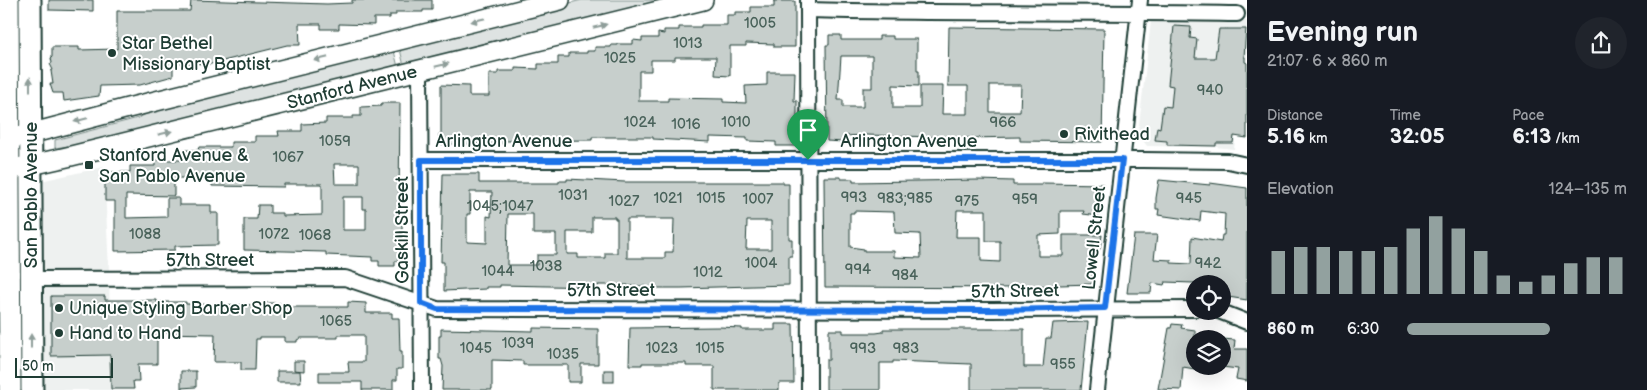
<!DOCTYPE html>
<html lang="en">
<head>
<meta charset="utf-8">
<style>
  body { margin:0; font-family:"Balsamiq Sans",sans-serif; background:#20242c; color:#f1f3f6; height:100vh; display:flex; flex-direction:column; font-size:19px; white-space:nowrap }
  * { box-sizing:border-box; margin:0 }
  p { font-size:16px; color:#9ea1a6 }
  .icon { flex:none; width:28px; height:28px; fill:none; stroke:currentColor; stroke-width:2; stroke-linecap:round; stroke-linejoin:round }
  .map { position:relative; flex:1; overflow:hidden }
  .sheet { display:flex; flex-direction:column; background:#171b24; width:400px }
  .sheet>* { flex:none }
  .buttons { position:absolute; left:1186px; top:275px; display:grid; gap:10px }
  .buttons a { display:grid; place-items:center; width:45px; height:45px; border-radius:50%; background:#171b24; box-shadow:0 5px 20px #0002; font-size:25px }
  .scale { position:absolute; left:15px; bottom:12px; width:98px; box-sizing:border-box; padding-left:5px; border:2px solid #1f3d34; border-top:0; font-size:14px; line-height:18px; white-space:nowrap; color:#1f3d34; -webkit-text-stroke:4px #fff; paint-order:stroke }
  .pin { position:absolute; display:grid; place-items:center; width:42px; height:42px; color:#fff; margin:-51px -21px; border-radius:50% 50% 50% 0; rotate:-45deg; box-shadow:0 0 5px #0007 }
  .pin .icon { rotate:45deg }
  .round { display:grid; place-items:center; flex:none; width:52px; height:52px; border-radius:26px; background:#20242c }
  .summary { display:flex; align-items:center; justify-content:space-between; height:85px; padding:0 20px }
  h1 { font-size:28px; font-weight:800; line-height:38px }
  .metrics { display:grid; grid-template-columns:repeat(3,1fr); gap:8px; height:85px; padding:5px 20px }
  .metrics div { display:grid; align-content:center }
  .metrics b { font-size:21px; font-weight:800 }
  .metrics small { font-size:14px; font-weight:400 }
  .metrics p { font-size:14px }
  .chart { height:140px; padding:10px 20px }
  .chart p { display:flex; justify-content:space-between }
  .chart svg { width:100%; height:90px; margin-top:5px; stroke:#92a19f; stroke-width:6 }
  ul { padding:0 20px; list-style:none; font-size:16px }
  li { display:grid; grid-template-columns:80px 60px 1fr; align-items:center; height:38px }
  li i { height:12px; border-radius:6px; background:#92a19f }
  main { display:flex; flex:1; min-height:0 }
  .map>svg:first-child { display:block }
  .built { fill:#eef1f0 }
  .green { fill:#dee3e2; stroke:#7e908b }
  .building { fill:#c7cfcc; stroke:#1f3d34; fill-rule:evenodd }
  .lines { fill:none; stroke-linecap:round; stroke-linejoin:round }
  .minor-casing { stroke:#1f3d34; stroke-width:18 }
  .secondary-casing { stroke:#1f3d34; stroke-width:22 }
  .primary-casing { stroke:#1f3d34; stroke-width:25 }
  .minor { stroke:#fff; stroke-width:14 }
  .secondary { stroke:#fff; stroke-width:19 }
  .primary { stroke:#fff; stroke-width:21 }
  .oneway { fill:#8f9e9a }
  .route-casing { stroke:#fff; stroke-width:10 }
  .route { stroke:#1a73e8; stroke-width:6 }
  .poi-dot { fill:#1f3d34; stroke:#fff; stroke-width:2 }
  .labels { text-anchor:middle; stroke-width:4; stroke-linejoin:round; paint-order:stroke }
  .number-label { font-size:15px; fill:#49625a }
  .poi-label { font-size:18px; fill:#1f3d34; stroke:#fff; text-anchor:start }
  .street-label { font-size:18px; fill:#1f3d34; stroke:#fff }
</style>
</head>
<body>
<main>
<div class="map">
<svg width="1247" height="390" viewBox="0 0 1247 390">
  <rect width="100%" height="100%" fill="#fff"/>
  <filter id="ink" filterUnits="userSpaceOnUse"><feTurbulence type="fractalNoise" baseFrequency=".02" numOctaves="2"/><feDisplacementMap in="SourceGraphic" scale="10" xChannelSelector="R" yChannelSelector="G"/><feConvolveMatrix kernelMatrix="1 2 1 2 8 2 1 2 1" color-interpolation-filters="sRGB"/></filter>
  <g filter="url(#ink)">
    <!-- built -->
    <g class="built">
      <path d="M1151 21H1247V96H1240L1234 149 1216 147 1147 146 1138 134Z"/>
      <path d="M104 167 109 270 111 390H0V190Z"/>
    </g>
    <!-- green -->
    <g class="green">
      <path d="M582 0H667L404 66 399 45Z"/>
      <path d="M393 47 398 67 107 140 55 148V140L138 118 165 105Z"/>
    </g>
    <!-- building -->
    <g class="building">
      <path d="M49 0H93V11L49 10Z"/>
      <path d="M191 0 327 4 352 3V0H432V10H423V12H396V15H390V18H374V25L339 24V29H321V24H299L300 45H287L211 64 173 63V76L140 85 100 86 99 96 64 101 63 93H53L50 84H53L51 71 53 70 50 64 52 63 51 58 52 57V47H79V50L117 49V11H190Z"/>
      <path d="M774 1H795V47H774V44L746 43V46H730V76L715 75 716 57H675V60H651V71H639V101H668V98L723 99V102L746 103 745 86 767 85V72H795L794 101H797V146H776V142L747 141V138L710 137V142L653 139V137H592V140L502 141V144H438L439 134H441V85L469 86V96H489V74H498V71H515V68L538 69V64H558V57H569V53H587V51H595V47H611V45H618V44H633V40L642 41V38H658V33L664 34V30H679V27H701V25H727V15H735V12H751V7H774Z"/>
      <path d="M1174 26 1191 27 1190 38 1197 39 1195 58H1215L1219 29H1246L1244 57H1245V62L1247 63V138L1234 136 1233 143H1216V146L1167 145V141L1155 140 1157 127 1160 128 1163 106 1171 107 1173 86 1168 85Z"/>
      <path d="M949 27 1104 29 1102 142 1020 141V137L968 138 866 135 843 136V142L827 141 826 45H829V35H841V40H879V36H893V39H917V71H919V86L893 85V108H920V86H943L942 114H968V86H948ZM841 56H872V88H863V107H843V100H838ZM990 85H1021L1020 112H990Z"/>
      <path d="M381 103H400L399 201 400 222H402V238L401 255H398V261H395V266H379V261H372V257L326 255V252L244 250V219H257L258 205H270V213H283V216L322 215V184H284V187L212 186V178H174V196L126 195V218L167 217V198H179V205H211V213H218V245L175 246V250L115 251V201H105V172H130V166H155V160H183V150H198L199 147H231V142H255V136H279L278 131H302V124L326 123V118H353V116H361V107L381 106ZM334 164H359V184H335ZM343 197H363V209H366V230H343Z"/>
      <path d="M443 174H479V183H559V181H567V179L625 182H783V184H789V239H792V256H789V285L681 288H645V286H628V285H598V287L500 285V287H486V289L444 291V262H441ZM470 192H492L491 217 487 216V243L467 242V214H470ZM508 214H533V234H556V255H537V265H507ZM592 217H615V219H617V253H605V258H578V254H567V232H592ZM627 219H674L673 252H665V258H627ZM747 221H771V249H746Z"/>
      <path d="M824 177H841V179H853V182L978 180 1013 181V185H1042V183L1103 184 1099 216 1083 214 1084 211H1060V234L1038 235V256H1063V235H1102L1100 249 1096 250 1092 284 1028 286V288L825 287ZM957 210H986V241H1000V262L981 261V237H956ZM854 211 894 212 895 233 920 234 921 258 894 257V251H864V249L850 247V213H854Z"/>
      <path d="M1159 180 1210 185V183L1247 188V300L1222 296V284L1165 282 1164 285 1152 283 1151 293H1127L1134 235H1157L1154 259 1171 260V263L1191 264 1192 237 1221 242 1222 235H1224L1225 214 1201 211 1200 221 1158 215 1159 209H1156V198Z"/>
      <path d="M51 296H105V300H157V302H186V304L265 305V303H280V307H348V302L366 303V313H392V318H399L400 351H402V369H397V380H393V390H362V382H319V372H349L348 362H364V335H338V338H301L297 340V342H285V337H260V339H256L255 370H241V362H214L215 334 157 333V364H138L139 381H133L134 389H111L110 355 51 356Z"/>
      <path d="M1088 322 1081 390H971V364L893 361V363H880V390H826V360H829V330H843V333H876L883 332V329H1024V367H1043L1046 338H1051L1053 323Z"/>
      <path d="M775 324H793L794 383H779V390H714V366H686V363H642V365H629L630 328 719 327 742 328V330H775Z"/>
      <path d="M1172 324 1182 325 1181 328 1195 330V369L1183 367 1181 390 1158 389 1169 328H1171Z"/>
      <path d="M533 328 598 329V364H581V382H568V365H523V361L492 360V390H442L443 366 441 359H439V336H441V329L533 331Z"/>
      <path d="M1222 339 1235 340 1234 349H1247V381L1236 379 1238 369 1222 367Z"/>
      <path d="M294 361H304V371L294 370Z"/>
      <rect x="604" y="370" width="10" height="12"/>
      <path d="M181 371H196V387L181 388Z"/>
      <path d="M277 371H300L301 382H277Z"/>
    </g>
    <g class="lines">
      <defs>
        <g id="minor">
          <path d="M808 0 809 390"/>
          <path d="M808 10C951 14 1094 11 1237 14"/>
          <path d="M420 70 422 390"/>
          <path d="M421 160H1143L1228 161 1247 165"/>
          <path d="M31 279 345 278 437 309 991 310 1195 309"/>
          <path d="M1219 311 1247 322"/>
          <path d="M1097 390 1140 0"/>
        </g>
        <g id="secondary">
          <path d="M18 137 128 108 560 0"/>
          <path d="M0 172 67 157 703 0"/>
        </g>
        <g id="primary">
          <path d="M8 0 10 390"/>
          <path d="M30 0 32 390"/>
        </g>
      </defs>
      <!-- minor casing -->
      <use href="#minor" class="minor-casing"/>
      <!-- secondary casing -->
      <use href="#secondary" class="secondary-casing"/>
      <!-- primary casing -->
      <use href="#primary" class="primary-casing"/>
      <!-- minor -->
      <use href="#minor" class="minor"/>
      <!-- secondary -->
      <use href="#secondary" class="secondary"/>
      <!-- primary -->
      <use href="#primary" class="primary"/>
    </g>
    <!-- one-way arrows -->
    <defs><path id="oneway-solid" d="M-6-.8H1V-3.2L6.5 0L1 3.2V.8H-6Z" transform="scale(1.25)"/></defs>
    <g class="oneway">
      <use href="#oneway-solid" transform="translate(478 20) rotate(166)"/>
      <use href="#oneway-solid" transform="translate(600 26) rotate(-14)"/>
      <use href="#oneway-solid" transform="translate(321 59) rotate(166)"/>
      <use href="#oneway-solid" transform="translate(442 65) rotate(-14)"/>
      <use href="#oneway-solid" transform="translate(30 84) rotate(-90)"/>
      <use href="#oneway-solid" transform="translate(81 120) rotate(165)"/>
      <use href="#oneway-solid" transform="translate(165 133) rotate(-14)"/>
      <use href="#oneway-solid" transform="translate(31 341) rotate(-90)"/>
    </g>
  </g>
  <g class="lines" filter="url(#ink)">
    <defs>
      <path id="route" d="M421 160H1122L1105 308 990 310 437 309 421 303Z"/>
    </defs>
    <!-- route casing -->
    <use href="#route" class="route-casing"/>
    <!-- route -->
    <use href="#route" class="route"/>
  </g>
  <!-- markers -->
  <g class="poi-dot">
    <circle cx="112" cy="53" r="5"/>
    <circle cx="1064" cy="134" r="5"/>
    <rect x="84" y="160" width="10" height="10" rx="2.5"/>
    <circle cx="59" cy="308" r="5"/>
    <circle cx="59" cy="333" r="5"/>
  </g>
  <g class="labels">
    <!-- number labels -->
    <g class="number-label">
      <text x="760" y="28">1005</text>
      <text x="688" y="48">1013</text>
      <text x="620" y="63">1025</text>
      <text x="1210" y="95">940</text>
      <text x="640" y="127">1024</text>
      <text x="736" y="127">1010</text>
      <text x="1003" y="127">966</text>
      <text x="686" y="129">1016</text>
      <text x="335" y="146">1059</text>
      <text x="288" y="162">1067</text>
      <text x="573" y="200">1031</text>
      <text x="854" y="202">993</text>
      <text x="668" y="203">1021</text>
      <text x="711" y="203">1015</text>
      <text x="905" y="203">983;985</text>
      <text x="1189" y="203">945</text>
      <text x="758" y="204">1007</text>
      <text x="1025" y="204">959</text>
      <text x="624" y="206">1027</text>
      <text x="967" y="206">975</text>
      <text x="500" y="211">1045;1047</text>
      <text x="145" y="239">1088</text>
      <text x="274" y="239">1072</text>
      <text x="315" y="240">1068</text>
      <text x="761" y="268">1004</text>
      <text x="1208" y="268">942</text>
      <text x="546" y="271">1038</text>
      <text x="858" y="274">994</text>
      <text x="498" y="276">1044</text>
      <text x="708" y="277">1012</text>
      <text x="905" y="280">984</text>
      <text x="336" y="326">1065</text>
      <text x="518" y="348">1039</text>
      <text x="476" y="353">1045</text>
      <text x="662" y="353">1023</text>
      <text x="710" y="353">1015</text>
      <text x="863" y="353">993</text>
      <text x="906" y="353">983</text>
      <text x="563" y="359">1035</text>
      <text x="1063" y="369">955</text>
    </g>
    <!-- poi labels -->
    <g class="poi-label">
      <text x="122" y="49">Star Bethel<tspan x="122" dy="21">Missionary Baptist</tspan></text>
      <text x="1074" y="140">Rivithead</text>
      <text x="99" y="161">Stanford Avenue &amp;<tspan x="99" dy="21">San Pablo Avenue</tspan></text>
      <text x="69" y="314">Unique Styling Barber Shop</text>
      <text x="69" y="339">Hand to Hand</text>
    </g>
    <!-- street labels -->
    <g class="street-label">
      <text transform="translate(352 87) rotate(-14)" y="6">Stanford Avenue</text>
      <text x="504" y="147">Arlington Avenue</text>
      <text x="909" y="147">Arlington Avenue</text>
      <text transform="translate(31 195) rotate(-90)" y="6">San Pablo Avenue</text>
      <text transform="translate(402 230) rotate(-90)" y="6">Gaskill Street</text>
      <text transform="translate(1094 238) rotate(-84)" y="6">Lowell Street</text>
      <text x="210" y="266">57th Street</text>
      <text x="611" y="296">57th Street</text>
      <text transform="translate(1015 291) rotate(-1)" y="6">57th Street</text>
    </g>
  </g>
</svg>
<div class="buttons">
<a><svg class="icon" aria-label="locate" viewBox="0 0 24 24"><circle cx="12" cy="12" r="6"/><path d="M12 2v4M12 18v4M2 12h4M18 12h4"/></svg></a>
<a><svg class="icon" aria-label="layers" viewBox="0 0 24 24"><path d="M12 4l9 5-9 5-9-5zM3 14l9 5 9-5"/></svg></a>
</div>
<div class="scale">50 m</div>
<div class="pin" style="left:808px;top:160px;background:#1e9e55"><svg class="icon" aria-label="arrive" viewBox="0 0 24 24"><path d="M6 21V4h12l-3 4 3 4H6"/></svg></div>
</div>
<section class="sheet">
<div class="summary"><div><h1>Evening run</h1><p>21:07 · 6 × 860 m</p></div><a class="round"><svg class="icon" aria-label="share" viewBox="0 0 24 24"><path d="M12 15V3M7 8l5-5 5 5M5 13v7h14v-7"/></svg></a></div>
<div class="metrics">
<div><p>Distance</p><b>5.16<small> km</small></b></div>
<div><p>Time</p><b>32:05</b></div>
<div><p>Pace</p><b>6:13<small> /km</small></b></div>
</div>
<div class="chart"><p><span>Elevation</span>124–135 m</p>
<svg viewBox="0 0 160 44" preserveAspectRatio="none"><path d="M5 44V23M15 44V21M25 44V21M35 44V23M45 44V23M55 44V21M65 44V12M75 44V6M85 44V12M95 44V23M105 44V35M115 44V38M125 44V35M135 44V29M145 44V26M155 44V26"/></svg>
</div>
<ul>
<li><b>860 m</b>6:30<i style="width:65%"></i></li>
</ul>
</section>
</main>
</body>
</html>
